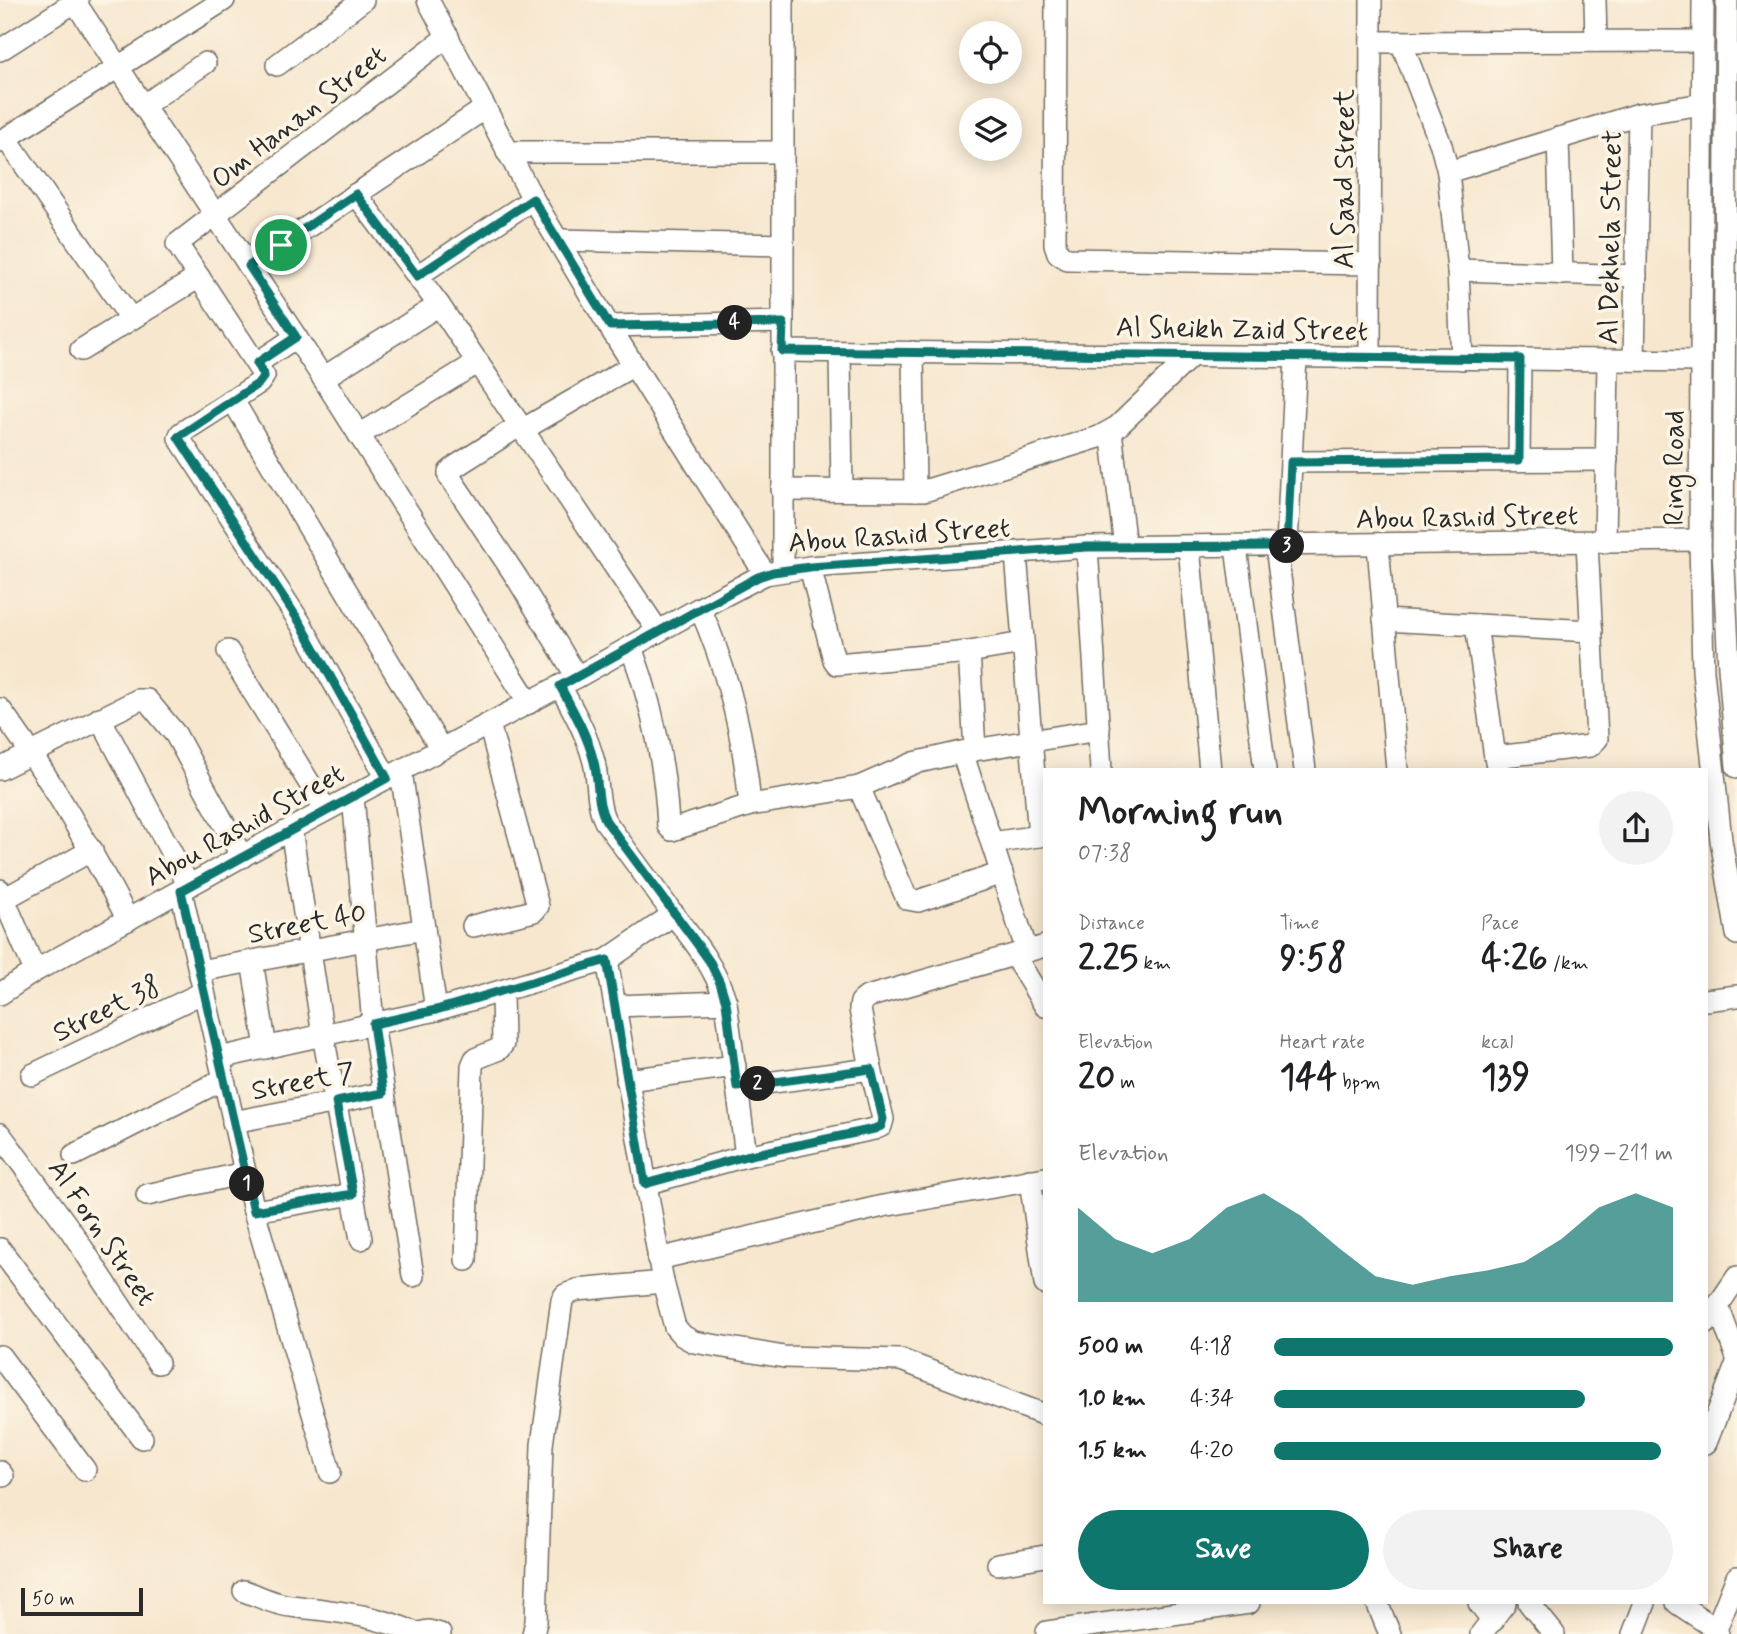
<!DOCTYPE html>
<html lang="en">
<head>
<meta charset="utf-8">
<style>
  body { margin:0; font-family:Mynerve,sans-serif; background:#f2f2f2; color:#202124; height:100vh; display:flex; flex-direction:column; font-size:26px; white-space:nowrap }
  * { box-sizing:border-box; margin:0 }
  p { font-size:23px; color:#757577 }
  .icon { flex:none; width:38px; height:38px; fill:none; stroke:currentColor; stroke-width:2; stroke-linecap:round; stroke-linejoin:round }
  .map { position:relative; flex:1; overflow:hidden }
  .details { position:absolute; left:1043px; top:768px; width:665px; height:836px; display:flex; flex-direction:column; background:#fff; border-radius:0px; box-shadow:0 4px 18px #0003 }
  .details>* { flex:none }
  .tools { position:absolute; left:959px; top:21px; display:grid; gap:14px }
  .tools a { display:grid; place-items:center; width:63px; height:63px; border-radius:50%; background:#fff; box-shadow:0 4px 18px #0003; font-size:35px }
  .scale { position:absolute; left:21px; bottom:18px; width:122px; box-sizing:border-box; padding-left:7px; border:4px solid #2b2b2b; border-top:0; font-size:19px; line-height:24px; white-space:nowrap; color:#2b2b2b; -webkit-text-stroke:5px #fcf5e5; paint-order:stroke }
  .pin { position:absolute; display:grid; place-items:center; width:60px; height:60px; color:#fff; margin:-30px; border:4px solid #fff; border-radius:50%; box-shadow:0 2px 7px #0007 }
  .km { position:absolute; width:35px; height:35px; margin:-18px; border-radius:50%; background:#222; color:#fff; font-size:19px; line-height:35px; text-align:center }
  .round { display:grid; place-items:center; flex:none; width:74px; height:74px; border-radius:37px; background:#f2f2f2 }
  .head { display:flex; align-items:center; justify-content:space-between; height:119px; padding:0 35px }
  h1 { font-size:38px; font-weight:700; line-height:52px }
  .figures { display:grid; grid-template-columns:repeat(3,1fr); gap:10px; height:119px; padding:7px 35px }
  .figures div { display:grid; align-content:center }
  .figures b { font-size:35px; font-weight:700 }
  .figures small { font-size:19px; font-weight:400 }
  .figures p { font-size:19px }
  .chart { height:196px; padding:14px 35px }
  .chart p { display:flex; justify-content:space-between }
  .chart svg { width:100%; height:126px; margin-top:7px; fill:#0f766e; opacity:.7 }
  .button { display:flex; gap:14px; margin-top:auto; padding:14px 35px }
  .button a { flex:1; height:80px; border-radius:42px; background:#0f766e; color:#fff; font-size:28px; font-weight:700; line-height:80px; text-align:center }
  .button a+a { background:#f2f2f2; color:#202124 }
  ul { padding:0 35px; list-style:none; font-size:23px }
  li { display:grid; grid-template-columns:112px 84px 1fr; align-items:center; height:52px }
  li i { height:18px; border-radius:9px; background:#0f766e }
  .map>svg:first-child { display:block }
  .lines { fill:none; stroke-linecap:round; stroke-linejoin:round }
  .minor-casing { stroke:#726d64; stroke-width:24 }
  .minor { stroke:#fff; stroke-width:21 }
  .route-casing { stroke:#fff; stroke-width:14 }
  .route { stroke:#0f766e; stroke-width:9 }
  .labels { text-anchor:middle; stroke-width:7; stroke-linejoin:round; paint-order:stroke }
  .street-label { font-size:28px; fill:#2b2b2b; stroke:#fcf5e5 }
</style>
</head>
<body>
<div class="map">
<svg width="1737" height="1634" viewBox="0 0 1737 1634">
  <rect width="100%" height="100%" fill="#fcf5e5"/>
  <filter id="ink" filterUnits="userSpaceOnUse"><feTurbulence type="fractalNoise" baseFrequency=".0143" numOctaves="2"/><feDisplacementMap in="SourceGraphic" scale="14" xChannelSelector="R" yChannelSelector="G"/><feConvolveMatrix kernelMatrix="1 2 1 2 8 2 1 2 1" color-interpolation-filters="sRGB"/></filter>
  <filter id="wash" filterUnits="userSpaceOnUse"><feTurbulence type="fractalNoise" baseFrequency=".00686" numOctaves="4" result="noise"/><feDisplacementMap in="SourceGraphic" scale="28" xChannelSelector="R" yChannelSelector="G"/><feGaussianBlur stdDeviation="1.57" result="paint"/><feColorMatrix in="noise" values="0 0 0 0 0 0 0 0 0 0 0 0 0 0 0 0 0 1.4 0 .05"/><feComposite in="paint" operator="in"/></filter>
  <g filter="url(#wash)">
    <rect width="100%" height="100%" fill="#f7e7cf"/>
  </g>
  <g filter="url(#ink)">
    <g class="lines">
      <defs>
        <g id="minor">
          <path d="M428 0 533 199 609 326 765 574"/>
          <path d="M783 0V570"/>
          <path d="M1056 0 1055 244 1058 253 1067 259 1371 264"/>
          <path d="M1595 0 1596 41"/>
          <path d="M1703 0 1700 540 1703 671 1721 840 1737 934"/>
          <path d="M1727 0 1723 549 1729 667 1737 767"/>
          <path d="M75 2 323 378 529 703"/>
          <path d="M1371 42 1703 41"/>
          <path d="M1401 42 1441 145 1448 172 1458 270 1462 359"/>
          <path d="M0 50 78 0"/>
          <path d="M277 65 363 0"/>
          <path d="M143 106 205 63"/>
          <path d="M6 138 131 319"/>
          <path d="M1558 138 1562 274"/>
          <path d="M0 142 224 0"/>
          <path d="M507 152H783"/>
          <path d="M1448 172 1639 114 1703 104"/>
          <path d="M356 194 439 305 658 631"/>
          <path d="M558 240 783 245"/>
          <path d="M249 266 484 109"/>
          <path d="M1458 270 1636 276"/>
          <path d="M417 276 533 199"/>
          <path d="M609 326 783 322"/>
          <path d="M81 350 199 277"/>
          <path d="M782 351 1701 361"/>
          <path d="M840 352 842 490"/>
          <path d="M913 352 915 491"/>
          <path d="M1370 358 1371 0"/>
          <path d="M1634 360 1639 114"/>
          <path d="M257 363 296 337"/>
          <path d="M323 378 439 305"/>
          <path d="M232 399 441 749"/>
          <path d="M519 426 456 466 449 472V476L517 578 577 677"/>
          <path d="M522 430 634 365"/>
          <path d="M1111 431 1125 547"/>
          <path d="M359 435 478 362"/>
          <path d="M1519 460 1520 359"/>
          <path d="M1291 462 1607 460"/>
          <path d="M782 490 924 491 1099 437 1117 427 1191 356"/>
          <path d="M1605 542 1608 360"/>
          <path d="M1378 545 1397 770"/>
          <path d="M1276 546 1305 770"/>
          <path d="M1287 546 1296 357"/>
          <path d="M1087 547 1101 770"/>
          <path d="M1189 547 1210 770"/>
          <path d="M1236 547 1265 770"/>
          <path d="M1016 554 1039 836"/>
          <path d="M810 567 834 660 837 664 969 652 1023 643"/>
          <path d="M700 608C728 672 744 735 750 805"/>
          <path d="M1384 620 1592 631"/>
          <path d="M1476 625 1495 757"/>
          <path d="M631 647C653 706 665 763 668 826L672 830 750 805 859 787 914 763 962 752 1099 730"/>
          <path d="M228 651 326 810"/>
          <path d="M969 652 975 749"/>
          <path d="M560 686C573 710 587 734 594 762 599 781 596 803 605 821 628 852 650 883 673 914 695 942 715 967 726 1002L746 1156"/>
          <path d="M0 709C49 775 90 847 128 920"/>
          <path d="M100 718 189 886"/>
          <path d="M962 752 1027 951"/>
          <path d="M0 769 138 700H147L176 735 242 857"/>
          <path d="M1498 770 1495 757 1590 746 1597 739 1587 542"/>
          <path d="M401 771 436 1010"/>
          <path d="M387 778 301 624 179 438 181 433 259 383 264 376 177 244 448 36"/>
          <path d="M859 787 907 899 918 901 1002 873"/>
          <path d="M353 796 373 1024 413 1276"/>
          <path d="M291 829 323 1035 361 1239"/>
          <path d="M992 843 1045 835"/>
          <path d="M0 890 35 971"/>
          <path d="M181 891 254 1211 330 1472"/>
          <path d="M4 899 92 850"/>
          <path d="M473 926 534 911 538 906 489 724"/>
          <path d="M1014 955 1045 1006"/>
          <path d="M607 960 663 1282 675 1327 683 1336 694 1342 784 1357 901 1360 1045 1415"/>
          <path d="M252 961 266 1048"/>
          <path d="M199 971 424 929"/>
          <path d="M0 994 35 971 291 829 577 677 700 608 765 574 810 567 1087 547 1700 540"/>
          <path d="M1706 1000 1737 996"/>
          <path d="M615 1006 726 1002"/>
          <path d="M219 1058 436 1010 607 960 674 914"/>
          <path d="M32 1075 204 992"/>
          <path d="M627 1080 735 1066"/>
          <path d="M737 1087 871 1069"/>
          <path d="M233 1122 383 1093"/>
          <path d="M0 1134 71 1231 158 1363"/>
          <path d="M74 1155 224 1079"/>
          <path d="M1030 1180 1045 1284"/>
          <path d="M645 1184 746 1156 874 1129 881 1126 883 1119 871 1069 860 1009 861 1002 867 997 1045 946"/>
          <path d="M147 1195 244 1173"/>
          <path d="M254 1211 353 1194"/>
          <path d="M0 1249 142 1438"/>
          <path d="M658 1259 883 1206 1045 1178"/>
          <path d="M466 1260 472 1066 475 1059 499 1049 503 1044 502 992"/>
          <path d="M1718 1306 1737 1358"/>
          <path d="M1706 1323 1737 1277"/>
          <path d="M0 1356 85 1470"/>
          <path d="M1706 1443 1737 1363"/>
          <path d="M0 1472 3 1476"/>
          <path d="M998 1564 1045 1556"/>
          <path d="M244 1591C259 1596 276 1605 291 1606 337 1612 373 1614 415 1633"/>
          <path d="M1377 1603 1390 1634"/>
          <path d="M1479 1603 1493 1621"/>
          <path d="M1529 1603 1554 1634"/>
          <path d="M1677 1603 1716 1629 1718 1634"/>
          <path d="M1047 1632 1249 1603"/>
          <path d="M414 1634 428 1631 440 1634"/>
          <path d="M533 1634 536 1622 542 1445 562 1300 565 1295 577 1290 663 1282"/>
          <path d="M1481 1634 1505 1603"/>
          <path d="M1633 1634 1645 1603"/>
          <path d="M1714 1634 1737 1577"/>
        </g>
      </defs>
      <!-- minor casing -->
      <use href="#minor" class="minor-casing"/>
      <!-- minor -->
      <use href="#minor" class="minor"/>
    </g>
  </g>
  <g class="lines" filter="url(#ink)">
    <defs>
      <path id="route" d="M356 194 417 276 533 199 610 326 783 323 782 351 1520 359 1519 460 1291 462 1287 546 1087 547 810 567 773 572 758 577 560 686C573 710 587 734 594 762 599 781 596 803 606 821L695 941 710 962 720 983 726 1002 737 1087 871 1069 883 1119 881 1126 874 1129 746 1156 645 1184 607 960 436 1010 373 1024 383 1093 336 1102 353 1194 254 1211 181 891 387 778 301 624 178 437 259 383 264 376 257 363 296 337 249 266Z"/>
    </defs>
    <!-- route casing -->
    <use href="#route" class="route-casing"/>
    <!-- route -->
    <use href="#route" class="route"/>
  </g>
  <g class="labels">
    <!-- street labels -->
    <g class="street-label">
      <text transform="translate(298 116) rotate(-38)" y="10">Om Hanan Street</text>
      <text transform="translate(1343 179) rotate(-90)" y="10">Al Saad Street</text>
      <text transform="translate(1609 237) rotate(-89)" y="10">Al Dekhela Street</text>
      <text transform="translate(1242 328) rotate(1)" y="10">Al Sheikh Zaid Street</text>
      <text transform="translate(1673 468) rotate(-90)" y="10">Ring Road</text>
      <text transform="translate(1467 516) rotate(-1)" y="10">Abou Rashid Street</text>
      <text transform="translate(899 534) rotate(-4)" y="10">Abou Rashid Street</text>
      <text transform="translate(244 824) rotate(-29)" y="10">Abou Rashid Street</text>
      <text transform="translate(307 922) rotate(-11)" y="10">Street 40</text>
      <text transform="translate(106 1008) rotate(-26)" y="10">Street 38</text>
      <text transform="translate(303 1080) rotate(-11)" y="10">Street 7</text>
      <text transform="translate(103 1232) rotate(56)" y="10">Al Forn Street</text>
    </g>
  </g>
</svg>
<div class="tools">
<a><svg class="icon" aria-label="locate" viewBox="0 0 24 24"><circle cx="12" cy="12" r="6"/><path d="M12 2v4M12 18v4M2 12h4M18 12h4"/></svg></a>
<a><svg class="icon" aria-label="layers" viewBox="0 0 24 24"><path d="M12 4l9 5-9 5-9-5zM3 14l9 5 9-5"/></svg></a>
</div>
<div class="scale">50 m</div>
<div class="pin" style="left:281px;top:245px;background:#1e9e55"><svg class="icon" aria-label="arrive" viewBox="0 0 24 24"><path d="M6 21V4h12l-3 4 3 4H6"/></svg></div>
<b class="km" style="left:247px;top:1184px">1</b>
<b class="km" style="left:758px;top:1084px">2</b>
<b class="km" style="left:1287px;top:546px">3</b>
<b class="km" style="left:735px;top:323px">4</b>
<section class="details">
<div class="head"><div><h1>Morning run</h1><p>07:38</p></div><a class="round"><svg class="icon" aria-label="share" viewBox="0 0 24 24"><path d="M12 15V3M7 8l5-5 5 5M5 13v7h14v-7"/></svg></a></div>
<div class="figures">
<div><p>Distance</p><b>2.25<small> km</small></b></div>
<div><p>Time</p><b>9:58</b></div>
<div><p>Pace</p><b>4:26<small> /km</small></b></div>
</div>
<div class="figures">
<div><p>Elevation</p><b>20<small> m</small></b></div>
<div><p>Heart rate</p><b>144<small> bpm</small></b></div>
<div><p>kcal</p><b>139</b></div>
</div>
<div class="chart"><p><span>Elevation</span>199–211 m</p>
<svg viewBox="0 0 160 44" preserveAspectRatio="none"><path d="M0 44V11L10 22L20 27L30 22L40 11L50 6L60 14L70 25L80 35L90 38L100 35L110 33L120 30L130 22L140 11L150 6L160 11V44z"/></svg>
</div>
<ul>
<li><b>500 m</b>4:18<i style="width:100%"></i></li>
<li><b>1.0 km</b>4:34<i style="width:78%"></i></li>
<li><b>1.5 km</b>4:20<i style="width:97%"></i></li>
</ul>
<div class="button"><a>Save</a><a>Share</a></div>
</section>
</div>
</body>
</html>
